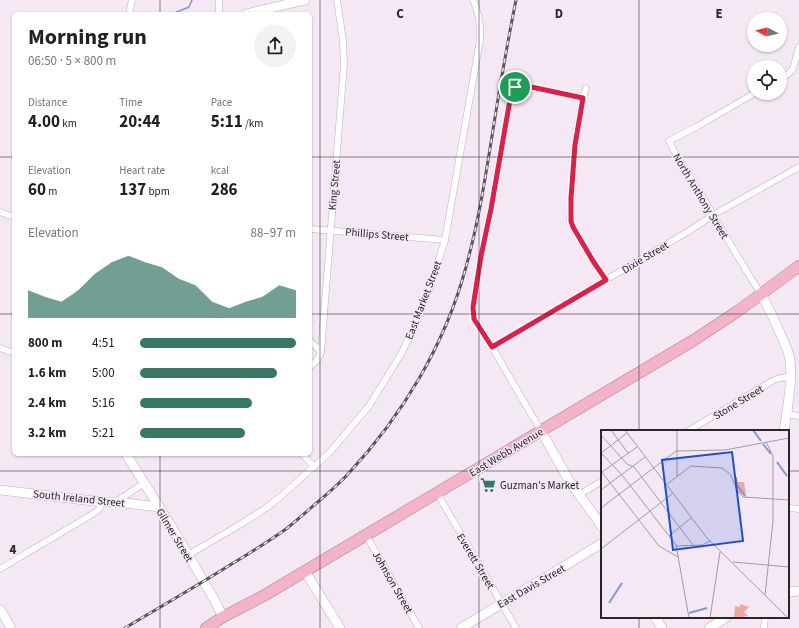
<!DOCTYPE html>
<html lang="en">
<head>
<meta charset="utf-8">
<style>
  body { margin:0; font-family:"Source Sans 3",sans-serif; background:#f2f2f2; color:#222; height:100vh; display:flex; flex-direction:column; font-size:15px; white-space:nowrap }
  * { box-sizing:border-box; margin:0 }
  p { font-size:13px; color:#767676 }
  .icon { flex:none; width:22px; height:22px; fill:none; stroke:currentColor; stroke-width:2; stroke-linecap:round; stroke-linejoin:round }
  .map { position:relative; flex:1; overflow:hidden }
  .side { position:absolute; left:12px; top:12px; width:300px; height:444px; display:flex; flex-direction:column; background:#fff; border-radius:6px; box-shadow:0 1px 3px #0004 }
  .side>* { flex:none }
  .needle { width:26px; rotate:277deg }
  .buttons { position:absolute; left:747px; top:12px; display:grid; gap:8px }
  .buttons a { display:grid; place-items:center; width:40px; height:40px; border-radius:50%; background:#fff; box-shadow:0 1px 3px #0004; font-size:20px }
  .pin { position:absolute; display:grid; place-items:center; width:34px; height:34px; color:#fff; margin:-17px; border:2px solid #fff; border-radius:50%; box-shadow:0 1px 4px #0007 }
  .round { display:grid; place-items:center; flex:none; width:42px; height:42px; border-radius:21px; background:#f2f2f2 }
  .head { display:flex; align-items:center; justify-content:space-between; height:68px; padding:0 16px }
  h1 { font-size:22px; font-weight:700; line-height:30px }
  .figures { display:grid; grid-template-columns:repeat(3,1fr); gap:6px; height:68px; padding:4px 16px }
  .figures div { display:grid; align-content:center }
  .figures b { font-size:17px; font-weight:700 }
  .figures small { font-size:11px; font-weight:400 }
  .figures p { font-size:11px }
  .chart { height:112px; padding:8px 16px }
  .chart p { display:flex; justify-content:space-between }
  .chart svg { width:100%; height:72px; margin-top:4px; fill:#367766; opacity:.7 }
  ul { padding:0 16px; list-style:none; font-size:13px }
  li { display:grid; grid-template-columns:64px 48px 1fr; align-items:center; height:30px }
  li i { height:10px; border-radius:5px; background:#367766 }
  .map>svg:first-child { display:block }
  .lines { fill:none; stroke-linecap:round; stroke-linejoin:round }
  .stream { stroke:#8199ce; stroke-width:1.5 }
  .street-casing { stroke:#bcb0bc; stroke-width:7 }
  .secondary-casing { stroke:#bcb0bc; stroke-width:10 }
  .highway-casing { stroke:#ac8291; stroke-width:12 }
  .street { stroke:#fff; stroke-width:6 }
  .secondary { stroke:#fff; stroke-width:9 }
  .highway { stroke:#f3b4c9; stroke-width:11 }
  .rail-casing { stroke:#5b555b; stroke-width:3 }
  .rail { stroke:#f4e8f4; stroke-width:1.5; stroke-dasharray:4.5; stroke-linecap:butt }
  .route-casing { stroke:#fff; stroke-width:8 }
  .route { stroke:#e11d48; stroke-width:5 }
  .grid { fill:none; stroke:#292529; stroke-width:1; stroke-opacity:0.55 }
  .labels { text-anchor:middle; stroke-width:3; stroke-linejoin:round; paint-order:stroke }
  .street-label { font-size:11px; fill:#292529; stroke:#f4e8f4 }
  .poi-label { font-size:11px; fill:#292529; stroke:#f4e8f4; text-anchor:start }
  .inset-river { fill:none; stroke:#8199ce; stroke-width:2 }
  .inset-road { fill:none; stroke:#a39aa3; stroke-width:1 }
  .view { fill:#1d4ed8; fill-opacity:0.15; stroke:#1d4ed8; stroke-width:2 }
  .inset-edge { fill:none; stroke:#292529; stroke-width:2 }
  .grid-label { font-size:13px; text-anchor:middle; font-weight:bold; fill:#292529; stroke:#f4e8f4; stroke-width:3; stroke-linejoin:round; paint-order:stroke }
</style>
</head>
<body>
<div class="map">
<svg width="799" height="628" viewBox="0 0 799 628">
  <rect width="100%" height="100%" fill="#f4e8f4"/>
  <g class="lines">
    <!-- stream -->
    <path class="stream" d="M172 14 189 7 192 0"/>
    <defs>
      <g id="street">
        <path d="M219 0V14"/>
        <path d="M129 14 132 0"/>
        <path d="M780 78 787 75 793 69 799 47"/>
        <path d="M586 88 583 98 577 129 570 218 573 227 593 261 606 280"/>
        <path d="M755 93 698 126 669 141C678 160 691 178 702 196 722 229 740 262 761 294"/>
        <path d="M0 212 14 217"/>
        <path d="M310 229 445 240"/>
        <path d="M310 341 321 352"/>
        <path d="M492 347 621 271 689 231 713 215 765 186 799 167"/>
        <path d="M0 348 14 353"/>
        <path d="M310 367 318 359 321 352 344 64 343 41 337 0"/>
        <path d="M786 414 799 416"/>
        <path d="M541 431 492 347 474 319 473 307 481 256 491 209 512 91 515 87 522 85 583 98"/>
        <path d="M688 431 774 380C780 378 784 377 790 377"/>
        <path d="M302 454 314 467"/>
        <path d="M437 493 516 628"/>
        <path d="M579 495 602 481"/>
        <path d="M116 502 144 483"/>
        <path d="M788 508 799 509"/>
        <path d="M366 535 419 628"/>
        <path d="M188 555 236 527 266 508 279 498 329 453 369 406 401 354 417 321 432 282 445 240 480 40C481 26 479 13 473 0"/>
        <path d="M0 569 96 512 99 509 102 502"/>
        <path d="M764 628 765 617"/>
      </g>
      <g id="secondary">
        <path d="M246 14 283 5 305 0"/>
        <path d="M761 294C768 307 775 321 781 335 784 342 787 348 789 355 794 375 787 410 784 431"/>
        <path d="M541 431C551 448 560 465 570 482 580 497 592 511 602 527"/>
        <path d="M126 454 173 529 214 599 223 617"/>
        <path d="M0 490 102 502H116L159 507"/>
        <path d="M305 571 340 628"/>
        <path d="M788 592 799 591"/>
        <path d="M0 609 11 628"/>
        <path d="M655 617 662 628"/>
        <path d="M461 628 581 556 602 543"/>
        <path d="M709 628 727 617"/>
      </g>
      <path id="highway" d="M206 628 223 617 265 595 366 535 694 340 738 311 791 272 799 266"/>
    </defs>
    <!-- street casing -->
    <use href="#street" class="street-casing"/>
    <!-- secondary casing -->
    <use href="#secondary" class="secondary-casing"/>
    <!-- highway casing -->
    <use href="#highway" class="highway-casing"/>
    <!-- street -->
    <use href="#street" class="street"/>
    <!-- secondary -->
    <use href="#secondary" class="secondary"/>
    <!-- highway -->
    <use href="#highway" class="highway"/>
    <defs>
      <path id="rail" d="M125 628C160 607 195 587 230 565 248 554 268 542 286 529 295 522 304 514 313 506 325 496 337 486 348 474 402 416 445 345 466 267 478 224 485 180 492 136 499 90 507 45 516 0"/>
    </defs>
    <!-- rail casing -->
    <use href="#rail" class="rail-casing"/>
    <!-- rail -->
    <use href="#rail" class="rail"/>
  </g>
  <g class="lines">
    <defs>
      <path id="route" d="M522 85 583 98 575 145 571 198V221L573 227 593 261 606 280 492 347 474 319 473 307 481 256 491 209 511 94C513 88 516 86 522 85Z"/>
    </defs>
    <!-- route casing -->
    <use href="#route" class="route-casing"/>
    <!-- route -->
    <use href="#route" class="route"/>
  </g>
  <!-- grid -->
  <path class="grid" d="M160 0V14M320 0V628M479 0V628M639 0V431M0 157H14M310 157H799M0 314H14M310 314H799M160 454V628M0 471H602M788 471H799M639 617V628"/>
  <!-- icons -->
  <defs>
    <symbol id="supermarket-bare" viewBox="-9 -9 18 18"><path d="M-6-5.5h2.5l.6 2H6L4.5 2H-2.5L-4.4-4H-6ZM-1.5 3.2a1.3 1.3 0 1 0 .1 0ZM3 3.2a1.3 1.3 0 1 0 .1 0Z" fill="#367766" stroke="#f4e8f4" stroke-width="2.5" paint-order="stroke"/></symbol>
  </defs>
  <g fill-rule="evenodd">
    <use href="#supermarket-bare" x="477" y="474" width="22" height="22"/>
  </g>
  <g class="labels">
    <!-- street labels -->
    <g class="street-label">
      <text transform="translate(334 185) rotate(-85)" y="4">King Street</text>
      <text transform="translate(701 196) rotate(59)" y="4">North Anthony Street</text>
      <text transform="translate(377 234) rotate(5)" y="4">Phillips Street</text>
      <text transform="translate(645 257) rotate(-31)" y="4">Dixie Street</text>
      <text transform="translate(423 300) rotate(-69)" y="4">East Market Street</text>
      <text transform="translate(738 402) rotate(-31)" y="4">Stone Street</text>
      <text transform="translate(506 452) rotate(-31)" y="4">East Webb Avenue</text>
      <text transform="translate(79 498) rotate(6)" y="4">South Ireland Street</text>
      <text transform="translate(175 535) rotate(59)" y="4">Gilmer Street</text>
      <text transform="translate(476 561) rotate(59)" y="4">Everett Street</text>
      <text transform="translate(393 582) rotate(60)" y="4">Johnson Street</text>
      <text transform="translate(531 586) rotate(-30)" y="4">East Davis Street</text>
    </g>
    <!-- poi labels -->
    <g class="poi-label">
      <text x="500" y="489">Guzman's Market</text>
    </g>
  </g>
  <!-- overview -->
  <g transform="translate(601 430)">
    <rect width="188" height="188" fill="#f4e8f4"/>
    <path d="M135 52H143L145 67 137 62ZM139 174 148 177 143 182 147 186 133 188 134 176 139 177Z" fill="#eca89f"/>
    <path class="inset-river" d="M152 0 160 11M162 14 170 24M176 32 186 46M135 47 136 55 144 66M8 173 21 153M88 183 106 178"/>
    <path class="inset-road" d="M10 0 27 23M24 0 106 108 187 188M76 0V46M0 5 26 34 33 37 92 115M124 20 188 8M0 23 26 3M0 23 21 45 75 115 88 188M0 41 58 116 77 127M1 42 36 17M65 55 90 36 121 38 129 44 137 62 142 67 188 70M0 60 44 27M0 78 75 21 124 20M68 106 90 88M75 116 101 115 109 111M0 119 71 64M132 132 188 137M164 165 172 91V26L165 12M109 188 119 122"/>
    <path class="view" d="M131 22 142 111 72 120 61 30Z"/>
    <rect width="188" height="188" class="inset-edge"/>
  </g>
  <g class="grid-label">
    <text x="400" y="18">C</text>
    <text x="559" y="18">D</text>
    <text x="719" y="18">E</text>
    <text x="13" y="554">4</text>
  </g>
</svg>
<div class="buttons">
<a><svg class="needle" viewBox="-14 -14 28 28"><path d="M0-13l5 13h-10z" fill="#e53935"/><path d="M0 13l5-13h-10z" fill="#767676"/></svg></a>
<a><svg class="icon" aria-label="locate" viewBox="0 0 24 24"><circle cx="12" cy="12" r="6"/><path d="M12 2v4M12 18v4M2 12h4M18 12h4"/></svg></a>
</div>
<div class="pin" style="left:515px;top:87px;background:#1e9e55"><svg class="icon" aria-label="arrive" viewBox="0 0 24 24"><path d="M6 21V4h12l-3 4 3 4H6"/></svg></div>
<section class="side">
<div class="head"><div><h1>Morning run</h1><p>06:50 · 5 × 800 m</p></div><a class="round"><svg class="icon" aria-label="share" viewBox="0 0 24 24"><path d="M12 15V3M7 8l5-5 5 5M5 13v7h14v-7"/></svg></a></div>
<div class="figures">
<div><p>Distance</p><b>4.00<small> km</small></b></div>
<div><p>Time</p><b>20:44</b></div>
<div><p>Pace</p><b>5:11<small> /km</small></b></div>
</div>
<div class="figures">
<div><p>Elevation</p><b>60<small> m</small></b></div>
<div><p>Heart rate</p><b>137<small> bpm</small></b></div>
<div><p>kcal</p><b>286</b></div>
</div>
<div class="chart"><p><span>Elevation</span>88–97 m</p>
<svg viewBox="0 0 160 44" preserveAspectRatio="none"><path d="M0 44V27L10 31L20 34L30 27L40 17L50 10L60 6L70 10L80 13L90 20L100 24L110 34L120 38L130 34L140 31L150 24L160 27V44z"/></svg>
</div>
<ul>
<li><b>800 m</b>4:51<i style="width:100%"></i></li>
<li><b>1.6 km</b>5:00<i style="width:88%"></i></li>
<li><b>2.4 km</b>5:16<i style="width:72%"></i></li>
<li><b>3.2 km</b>5:21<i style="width:67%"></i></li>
</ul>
</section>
</div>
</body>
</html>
